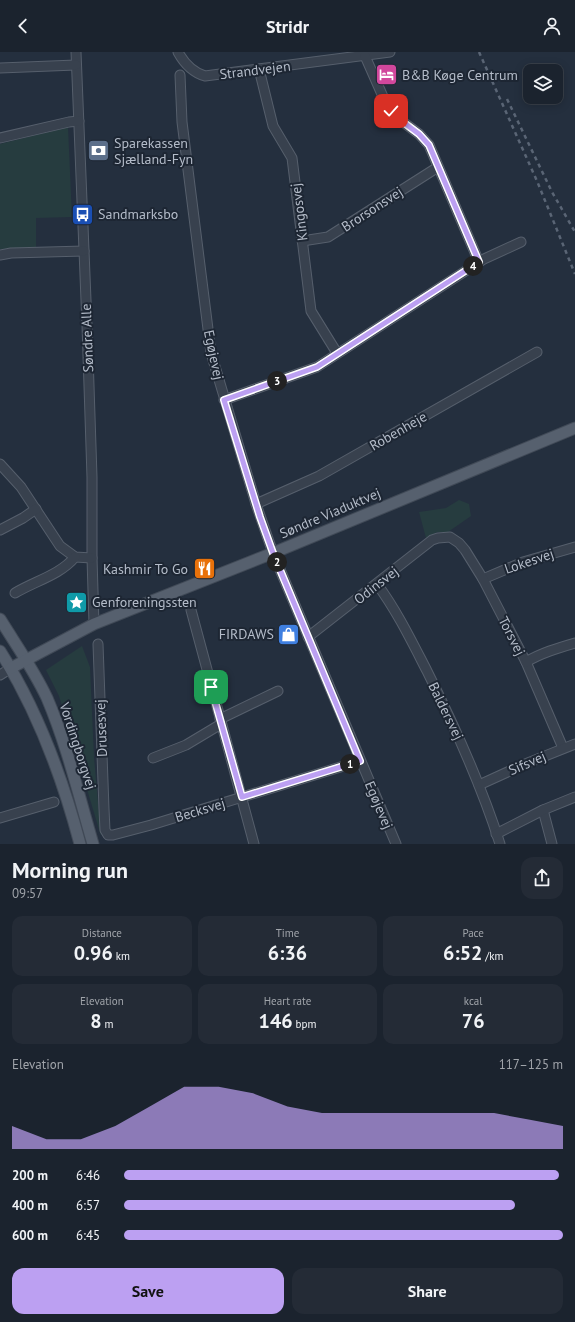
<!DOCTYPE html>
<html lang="en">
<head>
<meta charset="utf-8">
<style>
  body { margin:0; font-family:"PT Sans",sans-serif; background:#242b36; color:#f1f3f6; height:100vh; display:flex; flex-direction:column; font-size:15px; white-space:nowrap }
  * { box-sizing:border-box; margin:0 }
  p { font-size:13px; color:#a0a4aa }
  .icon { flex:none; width:22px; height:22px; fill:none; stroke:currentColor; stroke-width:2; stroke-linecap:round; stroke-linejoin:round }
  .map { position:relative; height:792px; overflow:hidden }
  .drawer { display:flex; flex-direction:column; background:#1b232e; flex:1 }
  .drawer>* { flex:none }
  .buttons { position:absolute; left:523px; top:12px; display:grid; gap:8px }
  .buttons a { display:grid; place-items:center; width:40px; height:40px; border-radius:8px; background:#1b232e; box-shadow:0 2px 10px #0003,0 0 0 1px #39404a; font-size:20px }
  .pin { position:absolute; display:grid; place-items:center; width:34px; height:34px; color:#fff; margin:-17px; border-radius:8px; box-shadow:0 2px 6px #0006 }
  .km { position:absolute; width:20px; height:20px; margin:-10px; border-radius:50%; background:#222; color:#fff; font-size:11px; line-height:20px; text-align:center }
  .round { display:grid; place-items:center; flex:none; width:42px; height:42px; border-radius:12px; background:#242b36 }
  .overview { display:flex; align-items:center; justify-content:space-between; height:68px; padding:0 12px }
  h1 { font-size:22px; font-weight:800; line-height:30px }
  .figures { display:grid; grid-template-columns:repeat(3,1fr); gap:6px; height:68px; padding:4px 12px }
  .figures div { display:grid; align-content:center; border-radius:10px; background:#242b36; text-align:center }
  .figures b { font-size:20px; font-weight:800 }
  .figures small { font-size:11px; font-weight:400 }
  .figures p { font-size:11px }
  .chart { height:112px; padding:8px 12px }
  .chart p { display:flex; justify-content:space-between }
  .chart svg { width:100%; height:72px; margin-top:4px; fill:#bca0f2; opacity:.7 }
  .action { display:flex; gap:8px; margin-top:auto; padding:8px 12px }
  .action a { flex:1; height:46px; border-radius:12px; background:#bca0f2; color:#111; font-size:16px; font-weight:800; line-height:46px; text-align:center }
  .action a+a { background:#242b36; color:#f1f3f6 }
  ul { padding:0 12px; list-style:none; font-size:13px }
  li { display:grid; grid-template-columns:64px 48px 1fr; align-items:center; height:30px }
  li i { height:10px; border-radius:5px; background:#bca0f2 }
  header { display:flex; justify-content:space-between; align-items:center; height:52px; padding:0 12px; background:#1b232e; font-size:18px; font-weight:800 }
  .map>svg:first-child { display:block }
  .green { fill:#263c3f }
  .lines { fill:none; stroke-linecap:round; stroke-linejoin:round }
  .minor-casing { stroke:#565f6c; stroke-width:11 }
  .major-casing { stroke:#414a57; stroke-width:13 }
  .minor { stroke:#38414e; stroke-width:9 }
  .major { stroke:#56606e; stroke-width:11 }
  .rail { stroke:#5a6575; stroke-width:2.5; stroke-dasharray:4 4; stroke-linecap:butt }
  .route-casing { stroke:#fff; stroke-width:8 }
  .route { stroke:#bca0f2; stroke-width:5 }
  .labels { text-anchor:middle; stroke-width:4; stroke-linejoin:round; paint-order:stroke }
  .street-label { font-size:14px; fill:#b4bcc9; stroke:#1d2633 }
  .poi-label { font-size:14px; fill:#b4bcc9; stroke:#1d2633; text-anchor:start }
</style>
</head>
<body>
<header><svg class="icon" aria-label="back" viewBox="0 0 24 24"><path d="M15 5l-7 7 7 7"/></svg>Stridr<svg class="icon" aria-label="person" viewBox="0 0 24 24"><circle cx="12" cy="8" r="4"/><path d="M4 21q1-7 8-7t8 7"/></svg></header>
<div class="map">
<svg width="575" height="792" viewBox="0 0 575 792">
  <rect width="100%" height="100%" fill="#242f3e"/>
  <!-- green -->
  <g class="green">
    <path d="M68 75 72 165 36 166V196L0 197V92Z"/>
    <path d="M459 448 469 452 471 464 448 480H437L426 486 419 460 446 456Z"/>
    <path d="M82 594 90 615 94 705 101 784 59 644 46 618Z"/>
  </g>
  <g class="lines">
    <defs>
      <g id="minor">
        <path d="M76 0 87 273 92 425V506L94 572"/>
        <path d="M178 0C184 11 192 20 205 24L390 0"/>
        <path d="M365 4 388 56 395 64 419 82 429 93 479 210"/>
        <path d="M0 16 76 13"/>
        <path d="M259 17 273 74 292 106 311 259 337 301"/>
        <path d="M180 23 182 70 211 301 256 452 273 501 396 792"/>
        <path d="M0 86 69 70 79 69"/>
        <path d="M302 189 328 185 438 115"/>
        <path d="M0 203 11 201 84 199"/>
        <path d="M224 348 317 315 484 207 521 190"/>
        <path d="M0 412 21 435 60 494 75 505 92 506"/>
        <path d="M256 452 319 424 537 300"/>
        <path d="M0 478 23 466 36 457"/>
        <path d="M483 527 523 510 575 495"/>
        <path d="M377 532C397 559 412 590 427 619 455 675 481 732 500 792"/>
        <path d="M15 541C35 529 60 523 75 505"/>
        <path d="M191 558 254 792"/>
        <path d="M308 585 432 488 438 486 450 485 459 491 465 498 483 527 526 610 563 696"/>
        <path d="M98 592 104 757 105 778 108 783H113L151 773 360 709"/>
        <path d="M526 610C541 601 558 596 575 591"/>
        <path d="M0 623 11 616"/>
        <path d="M220 667 278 639"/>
        <path d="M153 706 186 693 221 672"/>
        <path d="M479 733 525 712 575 692"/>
        <path d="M543 758 552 792"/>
        <path d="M0 766 54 750"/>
        <path d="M496 782 543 758 575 745"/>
      </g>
      <g id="major">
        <path d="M0 567C16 593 34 618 47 646 67 693 79 744 93 792"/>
        <path d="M0 599C38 659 62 724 80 792"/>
        <path d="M11 616 94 572 273 501 575 376"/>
      </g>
    </defs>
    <!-- minor casing -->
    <use href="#minor" class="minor-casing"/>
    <!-- major casing -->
    <use href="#major" class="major-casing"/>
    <!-- minor -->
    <use href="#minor" class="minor"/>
    <!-- major -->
    <use href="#major" class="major"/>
    <!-- rail -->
    <g class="rail">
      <path d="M479 0 537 129 575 222"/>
      <path d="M507 47 552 140 575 180"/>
    </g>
  </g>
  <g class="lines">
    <defs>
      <path id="route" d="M211 635 242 745 360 709 273 501 260 465 224 348 317 315 479 210 429 93 419 82 395 64 391 59"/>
    </defs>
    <!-- route casing -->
    <use href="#route" class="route-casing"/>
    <!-- route -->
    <use href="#route" class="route"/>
  </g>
  <!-- icons -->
  <defs>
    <symbol id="hotel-square" viewBox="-11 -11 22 22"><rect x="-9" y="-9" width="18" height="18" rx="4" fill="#d1479c" stroke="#1d2633"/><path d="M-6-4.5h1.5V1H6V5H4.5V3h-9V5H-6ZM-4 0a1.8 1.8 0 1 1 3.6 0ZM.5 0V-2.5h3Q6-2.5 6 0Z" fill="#fff"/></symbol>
    <symbol id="bank-square" viewBox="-11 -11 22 22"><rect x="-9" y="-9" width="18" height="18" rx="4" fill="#5c6f8a" stroke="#1d2633"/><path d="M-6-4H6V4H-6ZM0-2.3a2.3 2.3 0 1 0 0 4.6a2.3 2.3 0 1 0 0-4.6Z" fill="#fff"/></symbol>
    <symbol id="bus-square" viewBox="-11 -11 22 22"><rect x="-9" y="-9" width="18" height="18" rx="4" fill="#1a4fb4" stroke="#1d2633"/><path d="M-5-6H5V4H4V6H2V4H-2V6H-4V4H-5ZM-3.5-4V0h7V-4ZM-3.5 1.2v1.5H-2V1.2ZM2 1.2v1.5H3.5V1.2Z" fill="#fff"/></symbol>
    <symbol id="restaurant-square" viewBox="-11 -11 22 22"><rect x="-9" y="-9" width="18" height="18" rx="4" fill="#e8710a" stroke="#1d2633"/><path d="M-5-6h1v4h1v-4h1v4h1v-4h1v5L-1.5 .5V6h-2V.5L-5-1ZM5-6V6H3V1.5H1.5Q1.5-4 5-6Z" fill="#fff"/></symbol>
    <symbol id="sight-square" viewBox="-11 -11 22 22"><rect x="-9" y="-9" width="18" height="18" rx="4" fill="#0f9aa8" stroke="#1d2633"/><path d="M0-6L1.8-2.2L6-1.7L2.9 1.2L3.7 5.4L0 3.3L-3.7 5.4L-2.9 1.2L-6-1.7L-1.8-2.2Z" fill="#fff"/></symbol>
    <symbol id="shop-square" viewBox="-11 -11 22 22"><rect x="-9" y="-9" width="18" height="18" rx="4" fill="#3f7fe0" stroke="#1d2633"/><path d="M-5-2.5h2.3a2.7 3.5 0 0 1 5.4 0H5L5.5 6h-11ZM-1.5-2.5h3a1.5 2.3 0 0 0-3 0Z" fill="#fff"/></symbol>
  </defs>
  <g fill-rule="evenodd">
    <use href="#hotel-square" x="374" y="10" width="25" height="25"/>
    <use href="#bank-square" x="86" y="86" width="25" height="25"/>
    <use href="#bus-square" x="70" y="150" width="25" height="25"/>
    <use href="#restaurant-square" x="192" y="504" width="25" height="25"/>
    <use href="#sight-square" x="64" y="538" width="25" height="25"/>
    <use href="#shop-square" x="276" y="570" width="25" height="25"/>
  </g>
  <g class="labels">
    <!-- street labels -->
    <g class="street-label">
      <text transform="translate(255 18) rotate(-7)" y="5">Strandvejen</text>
      <text transform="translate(372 157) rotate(-33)" y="5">Brorsonsvej</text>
      <text transform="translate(299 160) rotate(-97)" y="5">Kingosvej</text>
      <text transform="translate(87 286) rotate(-92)" y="5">Søndre Alle</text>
      <text transform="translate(214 303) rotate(78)" y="5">Egøjevej</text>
      <text transform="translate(398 379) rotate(-30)" y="5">Robenheje</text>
      <text transform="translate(330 461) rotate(-23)" y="5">Søndre Viaduktvej</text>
      <text transform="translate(529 509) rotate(-19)" y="5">Lokesvej</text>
      <text transform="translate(376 533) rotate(-38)" y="5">Odinsvej</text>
      <text transform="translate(512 584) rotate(63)" y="5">Torsvej</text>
      <text transform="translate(446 659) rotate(64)" y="5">Baldersvej</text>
      <text transform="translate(101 676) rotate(-92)" y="5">Drusesvej</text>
      <text transform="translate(78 694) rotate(72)" y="5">Vordingborgvej</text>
      <text transform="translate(527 711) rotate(-24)" y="5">Sifsvej</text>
      <text transform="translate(379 753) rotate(67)" y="5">Egøjevej</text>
      <text transform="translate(200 758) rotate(-17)" y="5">Becksvej</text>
    </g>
    <!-- poi labels -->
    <g class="poi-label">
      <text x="402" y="28">B&amp;B Køge Centrum</text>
      <text x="114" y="96">Sparekassen<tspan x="114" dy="16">Sjælland-Fyn</tspan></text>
      <text x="98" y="167">Sandmarksbo</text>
      <text x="188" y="522" text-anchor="end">Kashmir To Go</text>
      <text x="92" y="555">Genforeningssten</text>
      <text x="274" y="587" text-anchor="end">FIRDAWS</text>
    </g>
  </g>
</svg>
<div class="buttons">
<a><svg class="icon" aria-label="layers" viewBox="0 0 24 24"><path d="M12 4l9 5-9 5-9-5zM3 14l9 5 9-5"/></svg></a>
</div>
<div class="pin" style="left:211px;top:635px;background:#1e9e55"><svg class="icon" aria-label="arrive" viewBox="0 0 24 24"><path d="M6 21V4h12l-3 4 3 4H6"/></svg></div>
<div class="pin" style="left:391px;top:59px;background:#d93025"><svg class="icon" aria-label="check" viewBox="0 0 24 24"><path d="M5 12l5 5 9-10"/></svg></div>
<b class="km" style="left:350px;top:712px">1</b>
<b class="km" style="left:277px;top:510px">2</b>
<b class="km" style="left:277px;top:329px">3</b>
<b class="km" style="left:473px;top:214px">4</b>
</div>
<section class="drawer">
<div class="overview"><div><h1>Morning run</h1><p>09:57</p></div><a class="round"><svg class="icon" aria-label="share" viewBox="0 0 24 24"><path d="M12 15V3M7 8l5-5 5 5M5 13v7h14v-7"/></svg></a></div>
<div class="figures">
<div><p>Distance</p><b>0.96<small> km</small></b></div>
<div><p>Time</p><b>6:36</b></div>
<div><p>Pace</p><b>6:52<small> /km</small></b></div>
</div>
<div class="figures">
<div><p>Elevation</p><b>8<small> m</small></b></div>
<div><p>Heart rate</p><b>146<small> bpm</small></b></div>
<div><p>kcal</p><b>76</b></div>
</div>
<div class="chart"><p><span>Elevation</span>117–125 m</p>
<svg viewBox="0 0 160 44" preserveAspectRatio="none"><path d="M0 44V30L10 38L20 38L30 30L40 18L50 6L60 6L70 10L80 18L90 22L100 22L110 22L120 22L130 22L140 22L150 26L160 30V44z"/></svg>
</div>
<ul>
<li><b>200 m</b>6:46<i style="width:99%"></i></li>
<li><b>400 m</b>6:57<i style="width:89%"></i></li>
<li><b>600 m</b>6:45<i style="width:100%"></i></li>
</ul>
<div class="action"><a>Save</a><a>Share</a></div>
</section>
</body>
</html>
